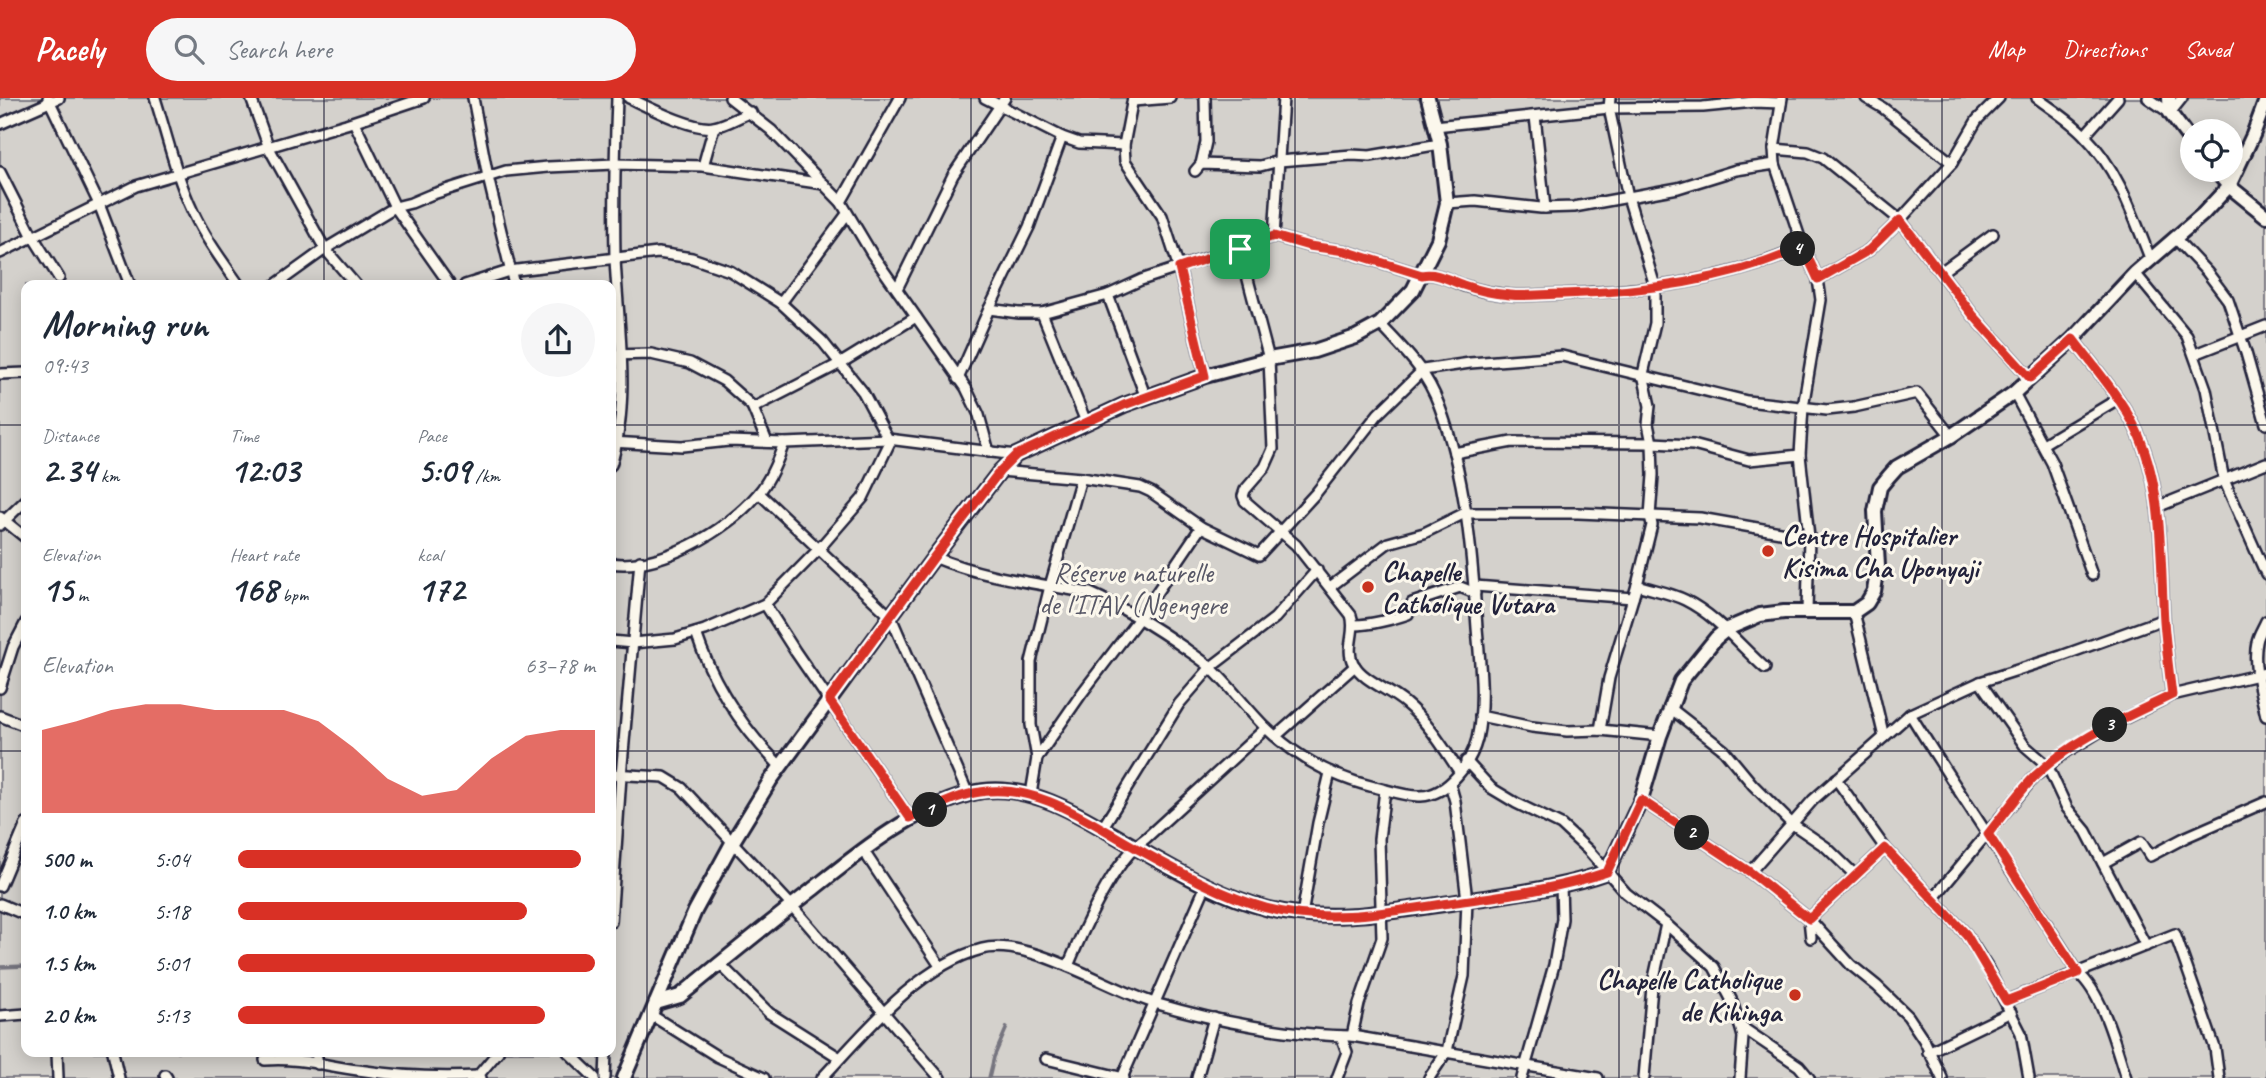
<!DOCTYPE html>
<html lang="en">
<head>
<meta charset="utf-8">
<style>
  body { margin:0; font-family:Caveat,sans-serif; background:#f6f6f7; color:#1f2937; height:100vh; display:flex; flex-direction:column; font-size:26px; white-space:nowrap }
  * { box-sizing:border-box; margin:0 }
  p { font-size:23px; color:#747a83 }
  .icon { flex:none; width:38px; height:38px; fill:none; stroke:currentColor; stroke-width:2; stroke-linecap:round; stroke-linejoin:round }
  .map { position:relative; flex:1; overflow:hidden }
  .panel { position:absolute; left:21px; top:182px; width:595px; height:777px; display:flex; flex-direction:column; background:#fff; border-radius:14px; box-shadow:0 4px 18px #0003 }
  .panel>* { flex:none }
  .controls { position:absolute; left:2180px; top:21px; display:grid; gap:14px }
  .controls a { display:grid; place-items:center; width:63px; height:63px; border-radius:50%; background:#fff; box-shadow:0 4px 18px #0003; font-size:35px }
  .pin { position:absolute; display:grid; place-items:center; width:60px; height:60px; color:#fff; margin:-30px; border-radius:14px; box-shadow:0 4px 10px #0006 }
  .km { position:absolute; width:35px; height:35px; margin:-18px; border-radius:50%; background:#222; color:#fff; font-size:19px; line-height:35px; text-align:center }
  .round { display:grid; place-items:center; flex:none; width:74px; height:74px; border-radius:37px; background:#f6f6f7 }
  .summary { display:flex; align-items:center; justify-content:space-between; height:119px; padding:0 21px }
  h1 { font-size:38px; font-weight:600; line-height:52px }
  .stats { display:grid; grid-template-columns:repeat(3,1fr); gap:10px; height:119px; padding:7px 21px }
  .stats div { display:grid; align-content:center }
  .stats b { font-size:35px; font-weight:600 }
  .stats small { font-size:19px; font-weight:400 }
  .stats p { font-size:19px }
  .chart { height:196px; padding:14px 21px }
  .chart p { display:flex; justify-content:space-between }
  .chart svg { width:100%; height:126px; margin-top:7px; fill:#d93025; opacity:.7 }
  ul { padding:0 21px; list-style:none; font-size:23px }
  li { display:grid; grid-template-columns:112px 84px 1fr; align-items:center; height:52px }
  li i { height:18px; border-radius:9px; background:#d93025 }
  header { display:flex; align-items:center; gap:42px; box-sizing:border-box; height:98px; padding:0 35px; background:#d93025; color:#fff }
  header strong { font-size:33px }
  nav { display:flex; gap:38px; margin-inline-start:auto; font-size:24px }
  .search { width:490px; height:63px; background:#f6f6f7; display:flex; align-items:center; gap:18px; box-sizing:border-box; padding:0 24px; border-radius:38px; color:#747a83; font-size:26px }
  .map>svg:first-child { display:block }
  .green { fill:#d4d1cc; stroke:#7b7a84; stroke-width:2; fill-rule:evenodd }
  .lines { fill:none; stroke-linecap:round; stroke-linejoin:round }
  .stream { stroke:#76747f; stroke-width:3.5 }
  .street-casing { stroke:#22223b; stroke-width:14 }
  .secondary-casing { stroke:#22223b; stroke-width:18 }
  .street { stroke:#fbf7ec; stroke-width:9 }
  .secondary { stroke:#fbf7ec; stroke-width:12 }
  .route-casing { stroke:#fff; stroke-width:14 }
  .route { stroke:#d93025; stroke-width:9 }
  .grid { fill:none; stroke:#22223b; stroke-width:2; stroke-opacity:0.55 }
  .poi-dot { fill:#c8321e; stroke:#fbf7ec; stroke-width:2.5 }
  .labels { text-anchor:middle; stroke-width:6; stroke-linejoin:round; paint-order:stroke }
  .poi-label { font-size:28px; font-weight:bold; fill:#22223b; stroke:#fbf7ec; text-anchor:start }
  .park-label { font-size:28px; fill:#575766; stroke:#fbf7ec }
</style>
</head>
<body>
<header>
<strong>Pacely</strong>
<div class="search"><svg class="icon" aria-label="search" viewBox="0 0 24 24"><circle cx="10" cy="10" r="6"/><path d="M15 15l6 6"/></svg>Search here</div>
<nav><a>Map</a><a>Directions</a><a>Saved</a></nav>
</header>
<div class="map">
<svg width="2266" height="980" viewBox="0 0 2266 980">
  <rect width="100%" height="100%" fill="#f2eee5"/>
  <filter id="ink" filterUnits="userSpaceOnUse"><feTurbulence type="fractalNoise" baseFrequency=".0143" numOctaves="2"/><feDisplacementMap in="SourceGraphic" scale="14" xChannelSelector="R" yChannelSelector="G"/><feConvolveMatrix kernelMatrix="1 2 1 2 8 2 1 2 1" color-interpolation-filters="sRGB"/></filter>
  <g filter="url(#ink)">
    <!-- green -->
    <path class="green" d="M0 0H2266V980H0ZM2193 33H2231V72H2193ZM26 187H611V954H26Z"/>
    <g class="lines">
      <!-- stream -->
      <g class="stream">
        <path d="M0 869 26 868"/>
        <path d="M989 980 994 959 1007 929"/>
      </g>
      <defs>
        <g id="street">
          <path d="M48 0 99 106 130 187"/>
          <path d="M155 0C167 38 176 78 193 114 205 140 223 164 239 187"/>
          <path d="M251 0 269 50 325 151 356 187"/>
          <path d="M473 0 488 79 514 187"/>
          <path d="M629 0C648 9 694 33 714 29 726 27 740 18 751 14"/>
          <path d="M730 0 771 32 841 104 872 156 966 290 979 317 989 354"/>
          <path d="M985 0 1062 39 1079 45 1124 47"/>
          <path d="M1133 0 1124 47 1125 63 1162 118 1179 170 1205 278"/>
          <path d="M1782 0 1774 51 1775 66 1803 149 1818 181 1821 202 1803 309 1800 357 1809 439 1807 513"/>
          <path d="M1866 0 1883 10 1952 65"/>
          <path d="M2037 0C2053 12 2071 23 2084 37 2118 71 2133 117 2150 160"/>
          <path d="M2148 0 2170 15 2182 0"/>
          <path d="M1133 3 1170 0"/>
          <path d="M1535 18 1545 110"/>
          <path d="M354 24 395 109 450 187"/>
          <path d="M0 26 59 0"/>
          <path d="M1435 28 1609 10 1703 9 1754 4 1781 5"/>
          <path d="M2085 37 2118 0"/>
          <path d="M1774 51 1808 54 1823 60 1900 122 1973 217 2030 280"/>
          <path d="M1201 66 1206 44 1205 0"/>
          <path d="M703 68 714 29"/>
          <path d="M1195 73 1201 66 1260 68 1279 63 1352 57 1370 58 1440 46"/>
          <path d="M0 74 32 137 59 180"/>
          <path d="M841 104 900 0"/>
          <path d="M1447 105 1475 103 1541 110 1574 109 1678 90 1736 72 1775 66"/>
          <path d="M1274 138 1283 0"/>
          <path d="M2176 141 2207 174 2228 202 2246 255 2266 326"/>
          <path d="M1240 151 1269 261 1273 351 1265 369 1245 392 1243 398 1245 403 1296 447 1351 517C1357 533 1345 550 1353 565 1363 583 1389 591 1405 605 1427 623 1443 649 1459 673"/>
          <path d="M0 155 136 88 346 26 424 0"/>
          <path d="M1941 174 1993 136"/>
          <path d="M2135 175 2187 238 2206 291 2224 382 2266 476"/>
          <path d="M1818 181 1869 152 1900 122 1952 65 1977 22 1999 0"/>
          <path d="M275 187 325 151 395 109 411 105 430 97 506 73 548 69 615 66 703 68 824 86"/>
          <path d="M465 187 509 173 658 155 692 160 730 173 781 205 823 244 863 294 888 341"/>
          <path d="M897 191 953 77 1005 0"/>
          <path d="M1108 197 1146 300"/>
          <path d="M781 205 847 116"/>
          <path d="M989 211 1019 215H1042L1108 197 1141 182 1274 138 1309 148 1345 153 1422 177C1436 174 1449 182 1462 187 1477 192 1494 196 1510 197 1527 199 1545 196 1563 196 1645 193 1728 183 1803 149"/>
          <path d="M1042 215 1086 324"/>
          <path d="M2073 241C2094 269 2119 297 2135 329 2164 388 2160 458 2164 523 2166 548 2169 573 2172 597"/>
          <path d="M2195 256 2266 228"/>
          <path d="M611 257 651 256 690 265 724 283 752 308 767 344"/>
          <path d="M0 276 26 275"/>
          <path d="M958 281 989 211 1029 129 1062 39"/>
          <path d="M2014 295 2052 365 2092 477"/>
          <path d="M753 310 841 265 916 219"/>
          <path d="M611 344 682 348 729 343 784 345 888 341 1016 357"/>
          <path d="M2043 346 2118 301"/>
          <path d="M1454 355 1512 344 1652 345 1693 347 1749 362 1800 357"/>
          <path d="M611 367C631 303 618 226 615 160 614 107 615 53 617 0"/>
          <path d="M1000 373 1081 380 1140 389 1151 394 1201 429 1259 457 1316 395 1378 316 1423 272 1470 265 1562 258 1747 303 1827 312 1854 309 1917 295 1951 338"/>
          <path d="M759 395 891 519 968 696"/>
          <path d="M2157 409 2266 365"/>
          <path d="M0 419 26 440"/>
          <path d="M0 427 26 402"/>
          <path d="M934 459C984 480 1037 485 1090 495 1124 510 1155 529 1186 551 1194 557 1204 563 1211 570 1230 588 1246 610 1265 629 1296 659 1332 679 1374 689 1388 692 1407 699 1421 698 1448 697 1471 665 1477 641 1485 606 1480 565 1477 530 1472 455 1466 378 1439 307 1426 272 1405 253 1380 226"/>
          <path d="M611 465C659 472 727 433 757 397 770 383 778 362 784 345"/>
          <path d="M1637 487C1653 492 1671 495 1685 502 1717 518 1739 547 1765 570"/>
          <path d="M1475 488 1633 500"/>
          <path d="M1330 489 1388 445 1424 435 1465 415H1578L1700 420 1809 439"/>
          <path d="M765 506 795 553 910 720"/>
          <path d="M1854 514 1884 639"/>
          <path d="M2266 523C2263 530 2258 537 2257 544 2252 568 2261 595 2266 618"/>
          <path d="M1355 527C1369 527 1394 521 1408 516L1412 505 1460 489 1475 495"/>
          <path d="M696 535C713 587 742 630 781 669"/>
          <path d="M611 543 633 545 675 541 705 532 765 506 818 452 863 400 891 342"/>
          <path d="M1980 584 2025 648 2047 667 2067 710 2086 733 2146 848"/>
          <path d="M0 590 13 549 26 524"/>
          <path d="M1669 609 1724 652 1753 687 1791 725 1826 749 1854 776"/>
          <path d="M1910 616C1964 704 2023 788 2078 875 2103 896 2116 949 2126 980"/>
          <path d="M0 618 26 628"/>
          <path d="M1480 618 1532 629 1567 633 1600 632 1660 638"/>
          <path d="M1600 632 1609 580 1637 487 1652 427 1650 418 1653 377 1652 345 1648 326 1650 308 1643 276 1655 225V188L1628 99 1609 10 1610 0"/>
          <path d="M1276 638 1355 568"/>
          <path d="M1037 660 1082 595 1140 519 1201 429"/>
          <path d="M1466 663 1491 690 1516 705 1561 727 1588 752 1626 795 1666 826 1714 869 1731 901 1740 928 1743 939 1740 980"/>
          <path d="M611 676 664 679 682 690 792 808 940 980"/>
          <path d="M1836 681 1885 750 1966 836 1987 869 2021 935 2029 980"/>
          <path d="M1031 696 1037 660 1031 627V564L1050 488 1081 380"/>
          <path d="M1641 702 1750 774 1809 821 1851 867 1877 888 1908 918 1924 942 1942 980"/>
          <path d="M1103 729 1179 606 1211 569 1275 520 1317 472"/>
          <path d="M863 752 940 868"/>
          <path d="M2103 765 2141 744 2150 758 2186 739 2266 704"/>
          <path d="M1750 774 1813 702 1910 616 1980 584 2061 558 2164 521"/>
          <path d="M0 788 26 726"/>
          <path d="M1933 801 2034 679 2066 654 2107 629 2172 597 2266 575"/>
          <path d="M0 806 26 817"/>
          <path d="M1302 817 1318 725 1330 675"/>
          <path d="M611 824 621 678 640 463"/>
          <path d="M1811 840 1809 821 1885 750"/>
          <path d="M719 865 769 915 840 960"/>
          <path d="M1068 868C1084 830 1113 763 1146 740L1266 630"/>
          <path d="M2006 903 2175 836 2215 950 2219 980"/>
          <path d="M651 917 718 959 764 980"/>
          <path d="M0 918 26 916"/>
          <path d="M1740 928 1799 968 1809 980"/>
          <path d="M1352 938 1359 906 1382 840 1379 741 1385 692"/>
          <path d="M57 954 58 980"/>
          <path d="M113 954 119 980"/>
          <path d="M316 954 318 966"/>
          <path d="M568 954 595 980"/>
          <path d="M1928 954 2011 914"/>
          <path d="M1046 961 1124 980"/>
          <path d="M265 962C297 959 327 968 358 972 397 978 439 980 478 978L481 980"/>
          <path d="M165 977 167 980"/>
          <path d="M476 980 498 954"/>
          <path d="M605 980 606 954"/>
          <path d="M822 980C866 933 918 868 982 851 1030 839 1111 893 1158 906 1215 923 1293 938 1352 938L1598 980"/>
          <path d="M1122 980 1206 787"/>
          <path d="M1197 980 1214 920"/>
          <path d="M1337 980 1347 954 1341 938"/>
          <path d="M1429 980 1447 953 1464 878 1467 802 1455 703 1450 686"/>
          <path d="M1522 980 1554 867 1562 821 1561 787"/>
          <path d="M1644 980 1652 889 1666 826"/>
        </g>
        <g id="secondary">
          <path d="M2169 0 2170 15 2193 46"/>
          <path d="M2215 72 2229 88 2266 118"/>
          <path d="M656 905 680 898C724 862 768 826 812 792 860 754 909 713 969 696 1027 679 1086 722 1135 749 1177 773 1221 799 1269 811 1332 826 1394 813 1457 804 1508 796 1559 791 1607 774L1641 702 1660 638 1681 583 1716 540 1727 531 1760 517 1784 514H1854L1867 505 1874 493 1878 468 1875 413 1880 389 1889 378 1897 369 1951 338 2014 295 2073 241 2135 175 2203 116 2229 88 2253 37 2266 2"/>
          <path d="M624 980 695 813 732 745 770 683 934 459 1000 373 1016 357 1124 307 1205 278 1269 261 1314 253 1356 239 1380 226 1413 192 1438 142 1447 105 1440 46 1428 0"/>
        </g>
      </defs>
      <!-- street casing -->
      <use href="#street" class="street-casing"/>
      <!-- secondary casing -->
      <use href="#secondary" class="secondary-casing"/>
      <!-- street -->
      <use href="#street" class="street"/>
      <!-- secondary -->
      <use href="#secondary" class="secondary"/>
    </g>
  </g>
  <g class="lines" filter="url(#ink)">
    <defs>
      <path id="route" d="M1900 122 1973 217 2030 280 2073 241C2094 269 2119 297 2135 329 2164 388 2160 459 2164 523 2166 548 2169 573 2172 597 2125 620 2074 641 2036 677 2019 694 2004 716 1988 736L2078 875 2006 903 1966 836 1885 750 1809 821 1750 774 1641 702 1607 774C1558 791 1507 797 1456 804 1393 813 1329 827 1266 810 1220 797 1178 773 1136 750 1089 724 1037 685 980 694 956 697 932 711 910 720L829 602 934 459 1000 373 1016 357 1124 307 1205 278 1179 170 1274 138 1309 148 1345 153 1422 177C1436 174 1449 182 1463 187 1477 192 1494 196 1510 197 1527 199 1545 196 1563 196 1644 194 1729 183 1803 149L1818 181 1869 152Z"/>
    </defs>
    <!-- route casing -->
    <use href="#route" class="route-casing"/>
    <!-- route -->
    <use href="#route" class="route"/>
  </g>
  <!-- grid -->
  <path class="grid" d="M324 0V187M647 0V980M971 0V980M1295 0V980M1619 0V980M1942 0V980M0 327H26M611 327H2266M0 653H26M611 653H2266M324 954V980"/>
  <!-- markers -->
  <g class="poi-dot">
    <circle cx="1768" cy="453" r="7"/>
    <circle cx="1368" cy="489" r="7"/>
    <circle cx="1795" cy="897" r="7"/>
  </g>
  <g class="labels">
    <!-- poi labels -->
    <g class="poi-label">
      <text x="1782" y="447">Centre Hospitalier<tspan x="1782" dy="32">Kisima Cha Uponyaji</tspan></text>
      <text x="1382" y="483">Chapelle<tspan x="1382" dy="32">Catholique Vutara</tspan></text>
      <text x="1781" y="891" text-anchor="end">Chapelle Catholique<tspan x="1781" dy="32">de Kihinga</tspan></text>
    </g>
    <!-- park labels -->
    <g class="park-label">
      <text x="1133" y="484">Réserve naturelle<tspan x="1133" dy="32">de l'ITAV (Ngengere</tspan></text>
    </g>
  </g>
</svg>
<div class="controls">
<a><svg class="icon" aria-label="locate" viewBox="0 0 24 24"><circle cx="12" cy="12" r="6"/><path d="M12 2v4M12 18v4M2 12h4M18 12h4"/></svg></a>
</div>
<div class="pin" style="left:1240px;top:151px;background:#1e9e55"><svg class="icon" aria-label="arrive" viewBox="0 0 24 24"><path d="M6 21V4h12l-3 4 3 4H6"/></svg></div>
<b class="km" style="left:930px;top:712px">1</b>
<b class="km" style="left:1692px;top:735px">2</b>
<b class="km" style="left:2110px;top:627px">3</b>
<b class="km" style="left:1798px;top:151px">4</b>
<section class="panel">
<div class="summary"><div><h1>Morning run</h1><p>09:43</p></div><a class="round"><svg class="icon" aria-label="share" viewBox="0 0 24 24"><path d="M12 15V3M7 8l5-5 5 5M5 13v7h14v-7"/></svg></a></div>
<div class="stats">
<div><p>Distance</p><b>2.34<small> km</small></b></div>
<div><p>Time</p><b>12:03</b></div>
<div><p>Pace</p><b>5:09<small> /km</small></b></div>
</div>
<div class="stats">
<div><p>Elevation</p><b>15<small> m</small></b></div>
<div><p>Heart rate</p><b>168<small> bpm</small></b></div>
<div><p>kcal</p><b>172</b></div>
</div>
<div class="chart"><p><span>Elevation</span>63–78 m</p>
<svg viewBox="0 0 160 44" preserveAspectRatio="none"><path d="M0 44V15L10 12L20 8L30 6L40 6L50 8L60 8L70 8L80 12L90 21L100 32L110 38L120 36L130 25L140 17L150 15L160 15V44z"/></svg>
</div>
<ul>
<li><b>500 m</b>5:04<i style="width:96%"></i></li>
<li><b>1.0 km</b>5:18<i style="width:81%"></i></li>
<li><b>1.5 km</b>5:01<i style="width:100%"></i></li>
<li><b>2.0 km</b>5:13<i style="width:86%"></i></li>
</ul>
</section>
</div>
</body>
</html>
